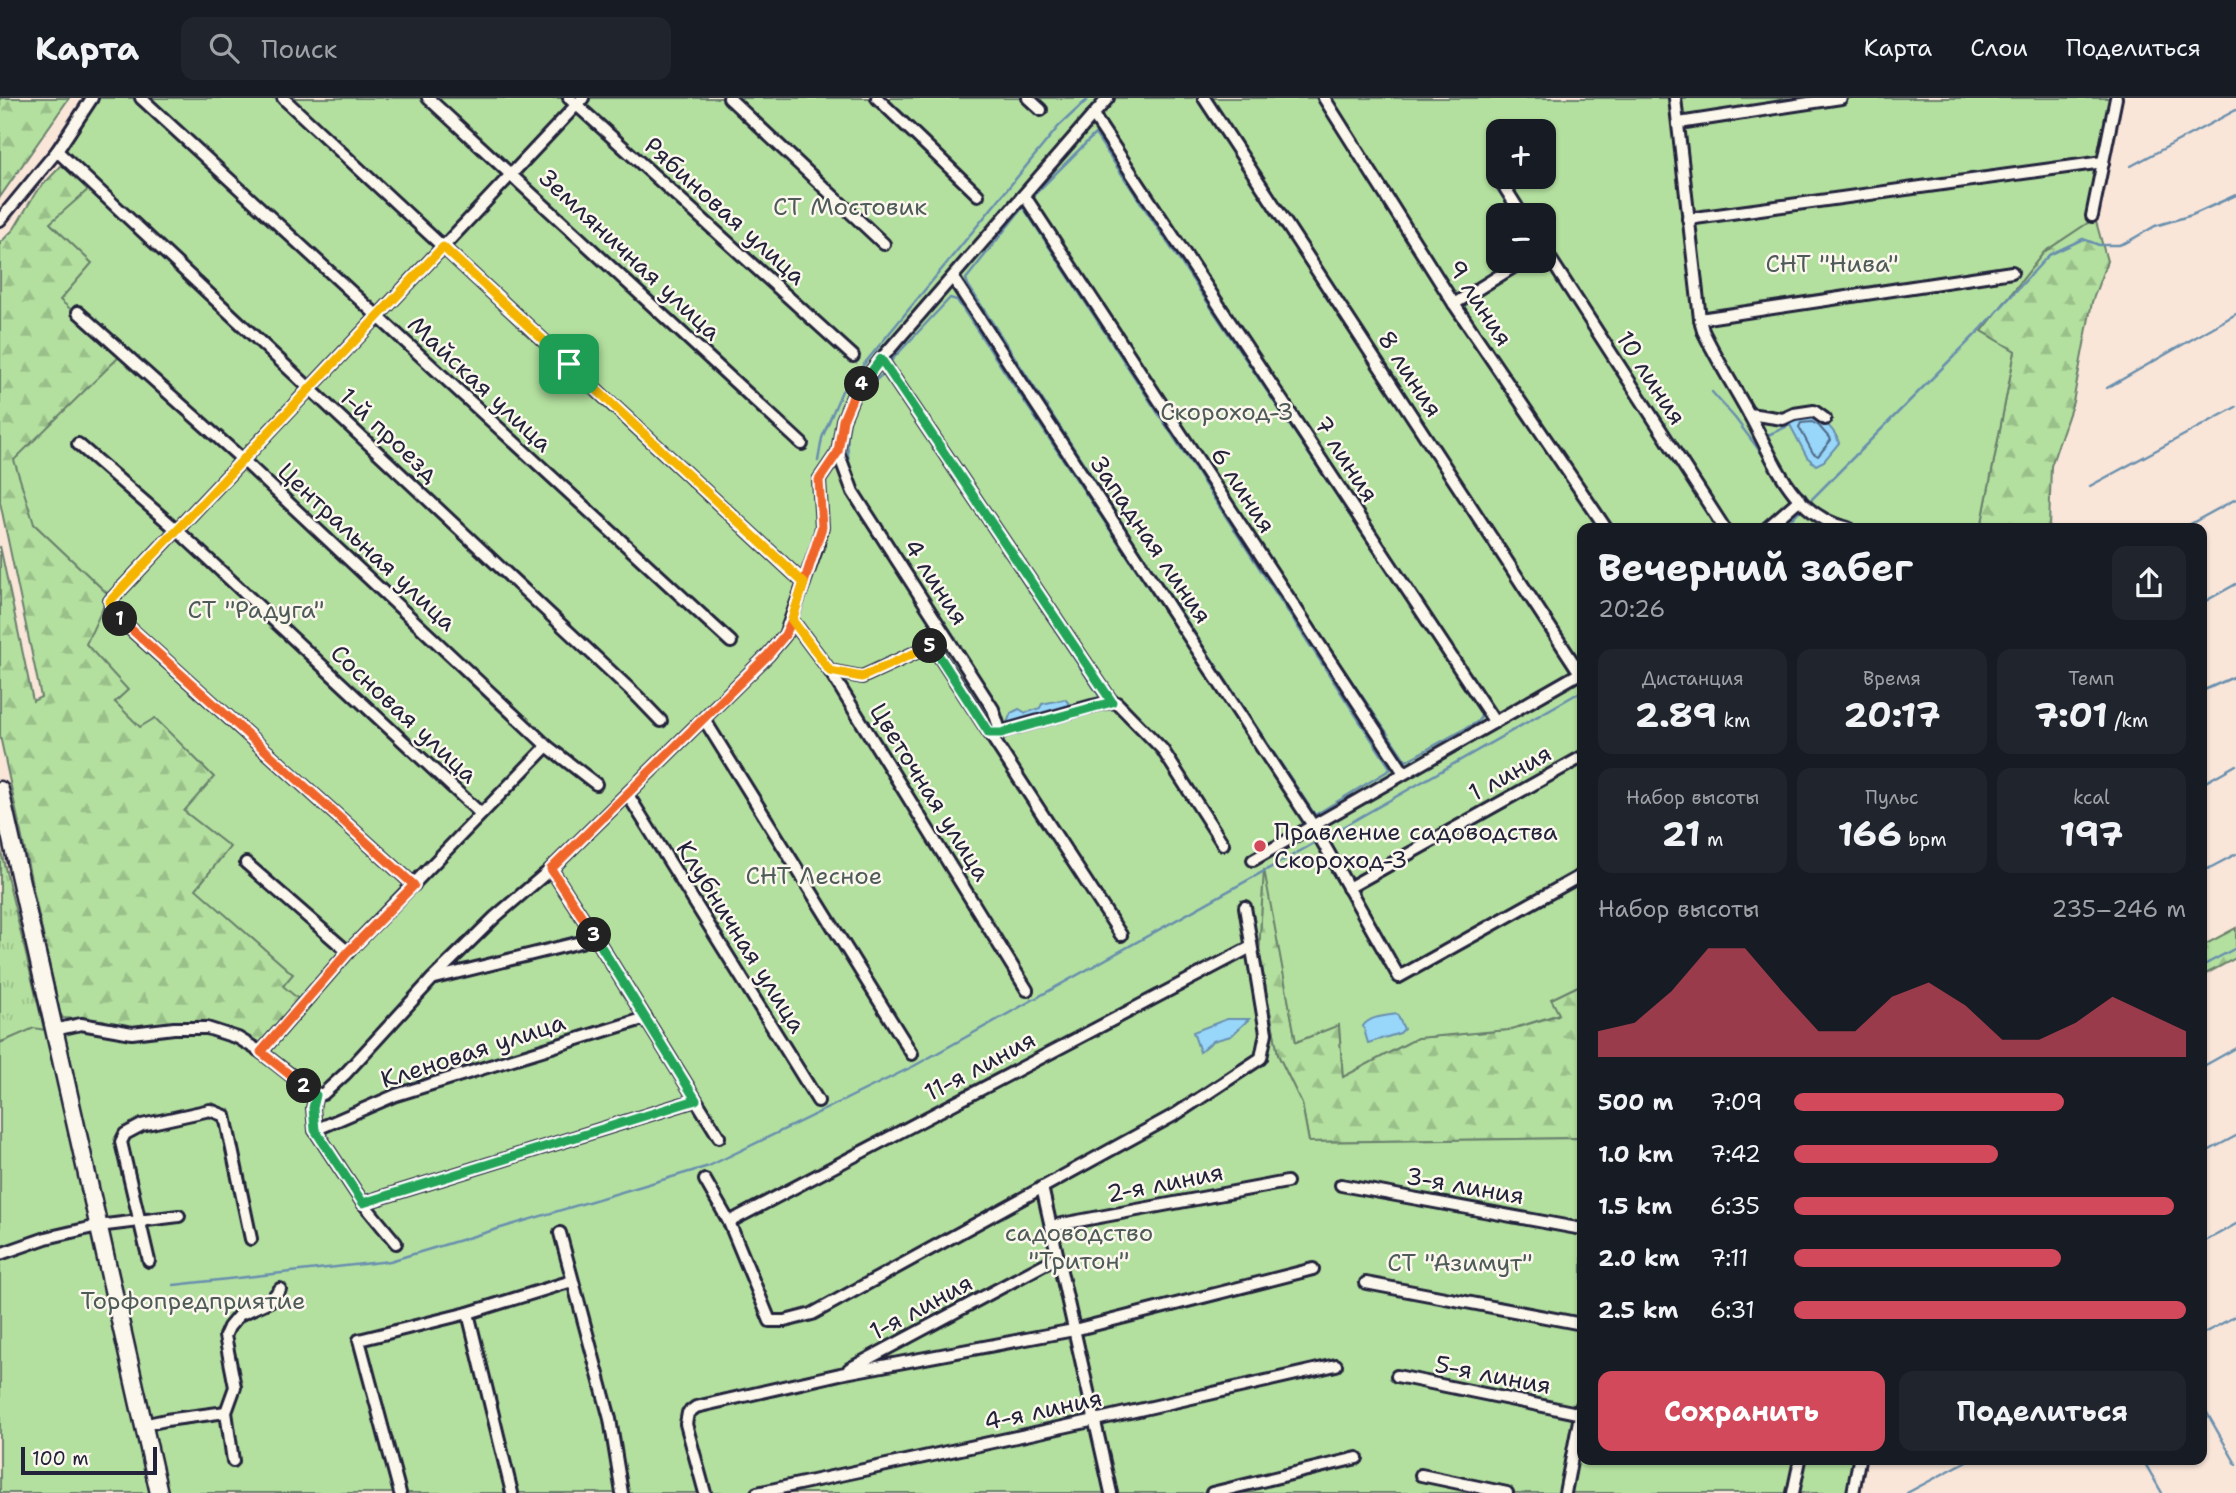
<!DOCTYPE html>
<html lang="ru">
<head>
<meta charset="utf-8">
<style>
  body { margin:0; font-family:"Shantell Sans",sans-serif; background:#20242c; color:#f1f3f6; height:100vh; display:flex; flex-direction:column; font-size:26px; white-space:nowrap }
  * { box-sizing:border-box; margin:0 }
  p { font-size:23px; color:#9ea1a6 }
  .icon { flex:none; width:38px; height:38px; fill:none; stroke:currentColor; stroke-width:2; stroke-linecap:round; stroke-linejoin:round }
  .map { position:relative; flex:1; overflow:hidden }
  .side { position:absolute; left:1577px; top:425px; width:630px; height:942px; display:flex; flex-direction:column; background:#171b24; border-radius:14px; box-shadow:0 2px 5px #0004 }
  .side>* { flex:none }
  .buttons { position:absolute; left:1486px; top:21px; display:grid; gap:14px }
  .buttons a { display:grid; place-items:center; width:70px; height:70px; border-radius:14px; background:#171b24; box-shadow:0 2px 5px #0004; font-size:35px }
  .scale { position:absolute; left:21px; bottom:18px; width:136px; box-sizing:border-box; padding-left:7px; border:4px solid #22223b; border-top:0; font-size:19px; line-height:24px; white-space:nowrap; color:#22223b; -webkit-text-stroke:5px #fbf7ec; paint-order:stroke }
  .pin { position:absolute; display:grid; place-items:center; width:60px; height:60px; color:#fff; margin:-30px; border-radius:14px; box-shadow:0 4px 10px #0006 }
  .km { position:absolute; width:35px; height:35px; margin:-18px; border-radius:50%; background:#222; color:#fff; font-size:19px; line-height:35px; text-align:center }
  .round { display:grid; place-items:center; flex:none; width:74px; height:74px; border-radius:14px; background:#20242c }
  .head { display:flex; align-items:center; justify-content:space-between; height:119px; padding:0 21px }
  h1 { font-size:38px; font-weight:700; line-height:52px }
  .stats { display:grid; grid-template-columns:repeat(3,1fr); gap:10px; height:119px; padding:7px 21px }
  .stats div { display:grid; align-content:center; border-radius:14px; background:#20242c; text-align:center }
  .stats b { font-size:35px; font-weight:700 }
  .stats small { font-size:19px; font-weight:400 }
  .stats p { font-size:19px }
  .chart { height:196px; padding:14px 21px }
  .chart p { display:flex; justify-content:space-between }
  .chart svg { width:100%; height:126px; margin-top:7px; fill:#d1495b; opacity:.7 }
  .action { display:flex; gap:14px; margin-top:auto; padding:14px 21px }
  .action a { flex:1; height:80px; border-radius:14px; background:#d1495b; color:#fff; font-size:28px; font-weight:700; line-height:80px; text-align:center }
  .action a+a { background:#20242c; color:#f1f3f6 }
  ul { padding:0 21px; list-style:none; font-size:23px }
  li { display:grid; grid-template-columns:112px 84px 1fr; align-items:center; height:52px }
  li i { height:18px; border-radius:9px; background:#d1495b }
  header { display:flex; align-items:center; gap:42px; box-sizing:border-box; height:98px; padding:0 35px; background:#171b24; border-bottom:2px solid #363941 }
  header strong { font-size:33px }
  nav { display:flex; gap:38px; margin-inline-start:auto; font-size:24px }
  .search { width:490px; height:63px; background:#20242c; display:flex; align-items:center; gap:18px; box-sizing:border-box; padding:0 24px; border-radius:14px; color:#9ea1a6; font-size:26px }
  .map>svg:first-child { display:block }
  .grass { fill:url(#grass-tufts); stroke:#6a816d; stroke-width:2 }
  .forest { fill:url(#forest-firs); stroke:#6a816d; stroke-width:2 }
  .garden { fill:#b3e09f; stroke:#6a816d; stroke-width:2; fill-rule:evenodd }
  .water { fill:#98d7fa; stroke:#698fae; stroke-width:2 }
  .lines { fill:none; stroke-linecap:round; stroke-linejoin:round }
  .shore { stroke:#516a87; stroke-width:2 }
  .stream { stroke:#698fae; stroke-width:2.5 }
  .minor-casing { stroke:#22223b; stroke-width:16 }
  .secondary-casing { stroke:#22223b; stroke-width:21 }
  .minor { stroke:#fbf7ec; stroke-width:10 }
  .secondary { stroke:#fbf7ec; stroke-width:16 }
  .split-1-casing { stroke:#fff; stroke-width:14 }
  .split-2-casing { stroke:#fff; stroke-width:14 }
  .split-3-casing { stroke:#fff; stroke-width:14 }
  .split-4-casing { stroke:#fff; stroke-width:14 }
  .split-5-casing { stroke:#fff; stroke-width:14 }
  .split-6-casing { stroke:#fff; stroke-width:14 }
  .split-1 { stroke:#f5b400; stroke-width:9 }
  .split-2 { stroke:#f0652b; stroke-width:9 }
  .split-3 { stroke:#22a559; stroke-width:9 }
  .split-4 { stroke:#f0652b; stroke-width:9 }
  .split-5 { stroke:#22a559; stroke-width:9 }
  .split-6 { stroke:#f5b400; stroke-width:9 }
  .poi-dot { fill:#d1495b; stroke:#fbf7ec; stroke-width:2.5 }
  .labels { text-anchor:middle; stroke-width:5; stroke-linejoin:round; paint-order:stroke }
  .park-label { font-size:24px; fill:#4e5b59; stroke:#fbf7ec }
  .street-label { font-size:24px; fill:#22223b; stroke:#fbf7ec }
  .poi-label { font-size:24px; fill:#22223b; stroke:#fbf7ec; text-anchor:start }
</style>
</head>
<body>
<header>
<strong>Карта</strong>
<div class="search"><svg class="icon" aria-label="search" viewBox="0 0 24 24"><circle cx="10" cy="10" r="6"/><path d="M15 15l6 6"/></svg>Поиск</div>
<nav><a>Карта</a><a>Слои</a><a>Поделиться</a></nav>
</header>
<div class="map">
<svg width="2236" height="1395" viewBox="0 0 2236 1395">
  <defs>
    <pattern id="grass-tufts" width="24" height="20" patternUnits="userSpaceOnUse" patternTransform="scale(1.75)"><rect width="24" height="20" fill="#b3e09f"/><path d="M3 7l-1-3M5 7V3M7 7l1-3M15 17l-1-3M17 17v-4M19 17l1-3" fill="none" stroke="#9ac08a"/></pattern>
    <pattern id="forest-firs" width="22" height="20" patternUnits="userSpaceOnUse" patternTransform="scale(1.75)"><rect width="22" height="20" fill="#b3e09f"/><path d="M5 1l3.5 6h-7zM16 11l3.5 6h-7z" fill="#9ac08a"/></pattern>
  </defs>
  <rect width="100%" height="100%" fill="#fae6d9"/>
  <filter id="ink" filterUnits="userSpaceOnUse"><feTurbulence type="fractalNoise" baseFrequency=".0143" numOctaves="2"/><feDisplacementMap in="SourceGraphic" scale="14" xChannelSelector="R" yChannelSelector="G"/><feConvolveMatrix kernelMatrix="1 2 1 2 8 2 1 2 1" color-interpolation-filters="sRGB"/></filter>
  <g filter="url(#ink)">
    <!-- grass -->
    <path class="grass" d="M0 749 44 931 0 944Z"/>
    <!-- forest -->
    <g class="forest">
      <path d="M0 0H69L0 99Z"/>
      <path d="M63 66 90 90 51 126 92 165 123 255 34 426 109 497 128 592 115 604 155 619 214 679 231 749 197 791 293 876 303 905 263 948 236 934 203 923 134 930 116 927 103 922 63 920 60 915 0 638V448L33 603 41 599 0 404V145L14 131 36 94Z"/>
      <path d="M2095 120 2107 163 2092 204 2073 304 2051 368 2049 430H1981L2015 253 1982 233 2044 154Z"/>
      <path d="M1264 767 1296 944 1339 926 1343 979 1417 940 1508 932 1558 917 1551 901 1582 886V1040L1309 1044 1302 1006 1278 957 1259 854Z"/>
      <path d="M2236 830V860L2202 878V848Z"/>
    </g>
    <!-- garden -->
    <path class="garden" d="M92 0H2120L2095 120 2044 154 1982 233 2015 253 1981 430H1582V886L1551 901 1559 916 1508 932 1417 940 1343 979 1339 927 1296 944 1264 771 1259 854 1278 957 1302 1006 1309 1044 1582 1040V1362H1859L1853 1395H0V945L34 930 66 936 85 931 116 937H160L203 934 224 939 265 962 311 996 318 988 263 948 303 905 283 888 293 876 196 791 230 749 184 713 214 679 155 620 140 629 115 604 128 592 86 546 109 497 34 426 14 362 122 256 60 202 92 165 50 125 90 90 63 66 67 62 57 53ZM1498 33H1544V79H1498ZM1498 117H1544V163H1498Z"/>
    <!-- water -->
    <g class="water">
      <path d="M1812 316C1824 323 1835 331 1839 345L1824 363 1816 367 1807 359 1789 325 1797 318Z"/>
      <path d="M1065 601 1070 607 1068 611 1020 623 1014 628H1009L1007 625 1011 615 1019 611 1026 615 1040 610 1042 606Z"/>
      <path d="M1397 916 1404 931 1400 935 1368 945 1363 928C1370 918 1385 918 1397 916Z"/>
      <path d="M1227 921H1249L1231 938 1213 943 1200 954 1193 934Z"/>
    </g>
    <g class="lines">
      <!-- shore -->
      <path class="shore" d="M1812 324 1819 328 1831 342 1818 358 1813 355 1799 329 1801 325Z"/>
      <!-- stream -->
      <g class="stream">
        <path d="M1095 36 1480 612 1481 619 1477 624 1406 663 1216 383 1032 99Z"/>
        <path d="M2131 68 2236 12"/>
        <path d="M1023 109 1391 671 1315 717 1141 454 968 187 966 181Z"/>
        <path d="M2107 290 2236 216"/>
        <path d="M1712 294 1735 320 1771 368"/>
        <path d="M1768 337 1790 327"/>
        <path d="M818 363 822 340 842 293 1059 28 1089 0"/>
        <path d="M943 363 1100 599"/>
        <path d="M850 372C845 342 845 311 869 289 874 284 881 277 885 275"/>
        <path d="M968 380 890 264 950 200 957 202 1283 692"/>
        <path d="M2090 388 2236 309"/>
        <path d="M1807 406 1980 232 2049 157 2083 141 2099 147H2119L2129 143 2155 128 2192 117 2236 97"/>
        <path d="M1783 430 1802 410"/>
        <path d="M2183 430 2236 401"/>
        <path d="M2202 505 2236 486"/>
        <path d="M2202 593 2236 578"/>
        <path d="M2202 686 2236 667"/>
        <path d="M1325 739 1582 593"/>
        <path d="M2202 774 2236 756"/>
        <path d="M2202 868 2236 850"/>
        <path d="M2202 969 2236 950"/>
        <path d="M2202 1056 2236 1038"/>
        <path d="M2202 1145 2236 1126"/>
        <path d="M174 1187 390 1163 709 1068 914 968 1320 742"/>
        <path d="M2202 1236 2236 1218"/>
        <path d="M2202 1306 2236 1366"/>
        <path d="M2143 1362 2162 1395"/>
        <path d="M1907 1395 1969 1362"/>
      </g>
      <defs>
        <g id="minor">
          <path d="M141 0 731 544"/>
          <path d="M283 0 804 485"/>
          <path d="M428 0 802 346"/>
          <path d="M569 0 853 258"/>
          <path d="M729 0 884 146"/>
          <path d="M877 0 978 97"/>
          <path d="M1028 0 1041 12"/>
          <path d="M1204 0 1580 575"/>
          <path d="M1324 0 1454 206 1606 430"/>
          <path d="M1675 0 1700 221 1703 233C1717 262 1734 289 1750 318 1774 362 1792 418 1848 430"/>
          <path d="M1093 17 1494 623"/>
          <path d="M1679 25 1841 0"/>
          <path d="M57 53 637 598 661 623"/>
          <path d="M1498 79 1522 117"/>
          <path d="M1024 97 1404 675"/>
          <path d="M2092 118 2116 0"/>
          <path d="M1688 121 2103 64"/>
          <path d="M0 122 57 53 92 0"/>
          <path d="M1544 151 1724 430"/>
          <path d="M953 180 1314 729 1399 879 1582 777"/>
          <path d="M1454 206 1523 163"/>
          <path d="M78 214 243 362 547 648 596 686"/>
          <path d="M1700 221 2012 174"/>
          <path d="M881 261 1112 604"/>
          <path d="M1749 316 1783 321 1794 316 1814 313 1825 321"/>
          <path d="M78 346 177 432 480 715"/>
          <path d="M838 354 853 394 993 611 1001 635"/>
          <path d="M1767 430 1800 401"/>
          <path d="M792 522 830 573 1027 892"/>
          <path d="M830 573 862 579 932 547 1121 837"/>
          <path d="M704 621 912 956"/>
          <path d="M996 635 1092 608 1110 604 1117 605 1162 651 1223 746"/>
          <path d="M628 697 818 1003"/>
          <path d="M1253 762 1582 574"/>
          <path d="M246 765 348 854"/>
          <path d="M551 771 594 837 719 1039"/>
          <path d="M414 787 112 514 110 503 583 0"/>
          <path d="M1348 790 1582 659"/>
          <path d="M435 880 581 844 594 837"/>
          <path d="M54 932 81 926 132 935 174 930H207L238 940 261 954 316 997 323 996 345 976 433 880 495 819 551 771 768 557 785 537 818 446 822 429 819 382 838 354 843 322 854 296 881 261 1108 0"/>
          <path d="M261 954 348 854 547 648"/>
          <path d="M316 997 313 1010 315 1032 363 1105 396 1145"/>
          <path d="M315 1032 396 997 646 920"/>
          <path d="M705 1082 729 1124 770 1223H785L812 1216 1176 1016 1261 960 1266 935 1245 809"/>
          <path d="M1341 1087 1582 1131"/>
          <path d="M1042 1089 1111 1395"/>
          <path d="M363 1105 696 1002"/>
          <path d="M729 1124 1251 849"/>
          <path d="M1051 1128 1287 1084"/>
          <path d="M560 1135 610 1321 622 1395"/>
          <path d="M0 1156 46 1140 98 1128 179 1118"/>
          <path d="M149 1163 121 1044 125 1036 142 1027 210 1012 225 1018 251 1141"/>
          <path d="M1366 1185 1582 1226"/>
          <path d="M468 1215 512 1395"/>
          <path d="M849 1271 1058 1159"/>
          <path d="M1397 1278 1582 1316"/>
          <path d="M143 1327 166 1322 226 1314"/>
          <path d="M233 1363 226 1314 235 1289 225 1238 229 1229 239 1217 270 1203 280 1191"/>
          <path d="M1421 1377 1507 1395"/>
          <path d="M400 1395 359 1242 468 1215 572 1183"/>
          <path d="M705 1395 686 1326 688 1315 696 1309 840 1276 1074 1232 1313 1171"/>
          <path d="M757 1395 1095 1322 1336 1267"/>
          <path d="M1212 1395 1357 1360"/>
          <path d="M1565 1395 1582 1307"/>
          <path d="M1793 1395 1800 1362"/>
          <path d="M1853 1395 1859 1362"/>
        </g>
        <path id="secondary" d="M0 692 159 1395"/>
      </defs>
      <!-- minor casing -->
      <use href="#minor" class="minor-casing"/>
      <!-- secondary casing -->
      <use href="#secondary" class="secondary-casing"/>
      <!-- minor -->
      <use href="#minor" class="minor"/>
      <!-- secondary -->
      <use href="#secondary" class="secondary"/>
    </g>
  </g>
  <g class="lines" filter="url(#ink)">
    <defs>
      <path id="split-1" d="M120 521 112 514 110 503 443 149 569 266"/>
      <path id="split-2" d="M120 521 414 787 348 854 261 954 304 988"/>
      <path id="split-3" d="M304 988 316 997 313 1010 315 1032 363 1105 696 1002 594 837"/>
      <path id="split-4" d="M594 837 551 771 768 557 785 537 792 522 822 429 819 382 838 354 843 322 854 296 862 286"/>
      <path id="split-5" d="M862 286 881 261 1112 604 1001 635H989L932 547 930 548"/>
      <path id="split-6" d="M569 266 804 485 792 522 830 573 862 579 930 548"/>
    </defs>
    <!-- split-1 casing -->
    <use href="#split-1" class="split-1-casing"/>
    <!-- split-2 casing -->
    <use href="#split-2" class="split-2-casing"/>
    <!-- split-3 casing -->
    <use href="#split-3" class="split-3-casing"/>
    <!-- split-4 casing -->
    <use href="#split-4" class="split-4-casing"/>
    <!-- split-5 casing -->
    <use href="#split-5" class="split-5-casing"/>
    <!-- split-6 casing -->
    <use href="#split-6" class="split-6-casing"/>
    <!-- split-1 -->
    <use href="#split-1" class="split-1"/>
    <!-- split-2 -->
    <use href="#split-2" class="split-2"/>
    <!-- split-3 -->
    <use href="#split-3" class="split-3"/>
    <!-- split-4 -->
    <use href="#split-4" class="split-4"/>
    <!-- split-5 -->
    <use href="#split-5" class="split-5"/>
    <!-- split-6 -->
    <use href="#split-6" class="split-6"/>
  </g>
  <!-- markers -->
  <circle class="poi-dot" cx="1260" cy="748" r="7"/>
  <g class="labels">
    <!-- park labels -->
    <g class="park-label">
      <text x="850" y="117">СТ Мостовик</text>
      <text x="1832" y="174">СНТ "Нива"</text>
      <text x="1227" y="322">Скороход-3</text>
      <text x="256" y="520">СТ "Радуга"</text>
      <text x="814" y="786">СНТ Лесное</text>
      <text x="1079" y="1143">садоводство<tspan x="1079" dy="28">"Тритон"</tspan></text>
      <text x="1460" y="1173">СТ "Азимут"</text>
      <text x="193" y="1211">Торфопредприятие</text>
    </g>
    <!-- street labels -->
    <g class="street-label">
      <text transform="translate(725 113) rotate(42)" y="8">Рябиновая улица</text>
      <text transform="translate(630 157) rotate(43)" y="8">Земляничная улица</text>
      <text transform="translate(1480 205) rotate(57)" y="8">9 линия</text>
      <text transform="translate(1410 276) rotate(57)" y="8">8 линия</text>
      <text transform="translate(1651 280) rotate(57)" y="8">10 линия</text>
      <text transform="translate(480 286) rotate(43)" y="8">Майская улица</text>
      <text transform="translate(389 337) rotate(43)" y="8">1-й проезд</text>
      <text transform="translate(1346 361) rotate(57)" y="8">7 линия</text>
      <text transform="translate(1243 392) rotate(57)" y="8">6 линия</text>
      <text transform="translate(1151 442) rotate(56)" y="8">Западная линия</text>
      <text transform="translate(367 449) rotate(43)" y="8">Центральная улица</text>
      <text transform="translate(936 484) rotate(57)" y="8">4 линия</text>
      <text transform="translate(404 616) rotate(43)" y="8">Сосновая улица</text>
      <text transform="translate(1510 675) rotate(-29)" y="8">1 линия</text>
      <text transform="translate(930 694) rotate(58)" y="8">Цветочная улица</text>
      <text transform="translate(741 839) rotate(58)" y="8">Клубничная улица</text>
      <text transform="translate(473 953) rotate(-18)" y="8">Кленовая улица</text>
      <text transform="translate(980 968) rotate(-28)" y="8">11-я линия</text>
      <text transform="translate(1165 1085) rotate(-11)" y="8">2-я линия</text>
      <text transform="translate(1465 1088) rotate(10)" y="8">3-я линия</text>
      <text transform="translate(921 1209) rotate(-28)" y="8">1-я линия</text>
      <text transform="translate(1493 1277) rotate(11)" y="8">5-я линия</text>
      <text transform="translate(1043 1312) rotate(-12)" y="8">4-я линия</text>
    </g>
    <!-- poi labels -->
    <g class="poi-label">
      <text x="1274" y="742">Правление садоводства<tspan x="1274" dy="28">Скороход-3</tspan></text>
    </g>
  </g>
</svg>
<div class="buttons">
<a>+</a>
<a>−</a>
</div>
<div class="scale">100 m</div>
<div class="pin" style="left:569px;top:266px;background:#1e9e55"><svg class="icon" aria-label="arrive" viewBox="0 0 24 24"><path d="M6 21V4h12l-3 4 3 4H6"/></svg></div>
<b class="km" style="left:120px;top:521px">1</b>
<b class="km" style="left:304px;top:988px">2</b>
<b class="km" style="left:594px;top:837px">3</b>
<b class="km" style="left:862px;top:286px">4</b>
<b class="km" style="left:930px;top:548px">5</b>
<section class="side">
<div class="head"><div><h1>Вечерний забег</h1><p>20:26</p></div><a class="round"><svg class="icon" aria-label="share" viewBox="0 0 24 24"><path d="M12 15V3M7 8l5-5 5 5M5 13v7h14v-7"/></svg></a></div>
<div class="stats">
<div><p>Дистанция</p><b>2.89<small> km</small></b></div>
<div><p>Время</p><b>20:17</b></div>
<div><p>Темп</p><b>7:01<small> /km</small></b></div>
</div>
<div class="stats">
<div><p>Набор высоты</p><b>21<small> m</small></b></div>
<div><p>Пульс</p><b>166<small> bpm</small></b></div>
<div><p>kcal</p><b>197</b></div>
</div>
<div class="chart"><p><span>Набор высоты</span>235–246 m</p>
<svg viewBox="0 0 160 44" preserveAspectRatio="none"><path d="M0 44V35L10 32L20 21L30 6L40 6L50 21L60 35L70 35L80 23L90 18L100 26L110 38L120 38L130 32L140 23L150 29L160 35V44z"/></svg>
</div>
<ul>
<li><b>500 m</b>7:09<i style="width:69%"></i></li>
<li><b>1.0 km</b>7:42<i style="width:52%"></i></li>
<li><b>1.5 km</b>6:35<i style="width:97%"></i></li>
<li><b>2.0 km</b>7:11<i style="width:68%"></i></li>
<li><b>2.5 km</b>6:31<i style="width:100%"></i></li>
</ul>
<div class="action"><a>Сохранить</a><a>Поделиться</a></div>
</section>
</div>
</body>
</html>
